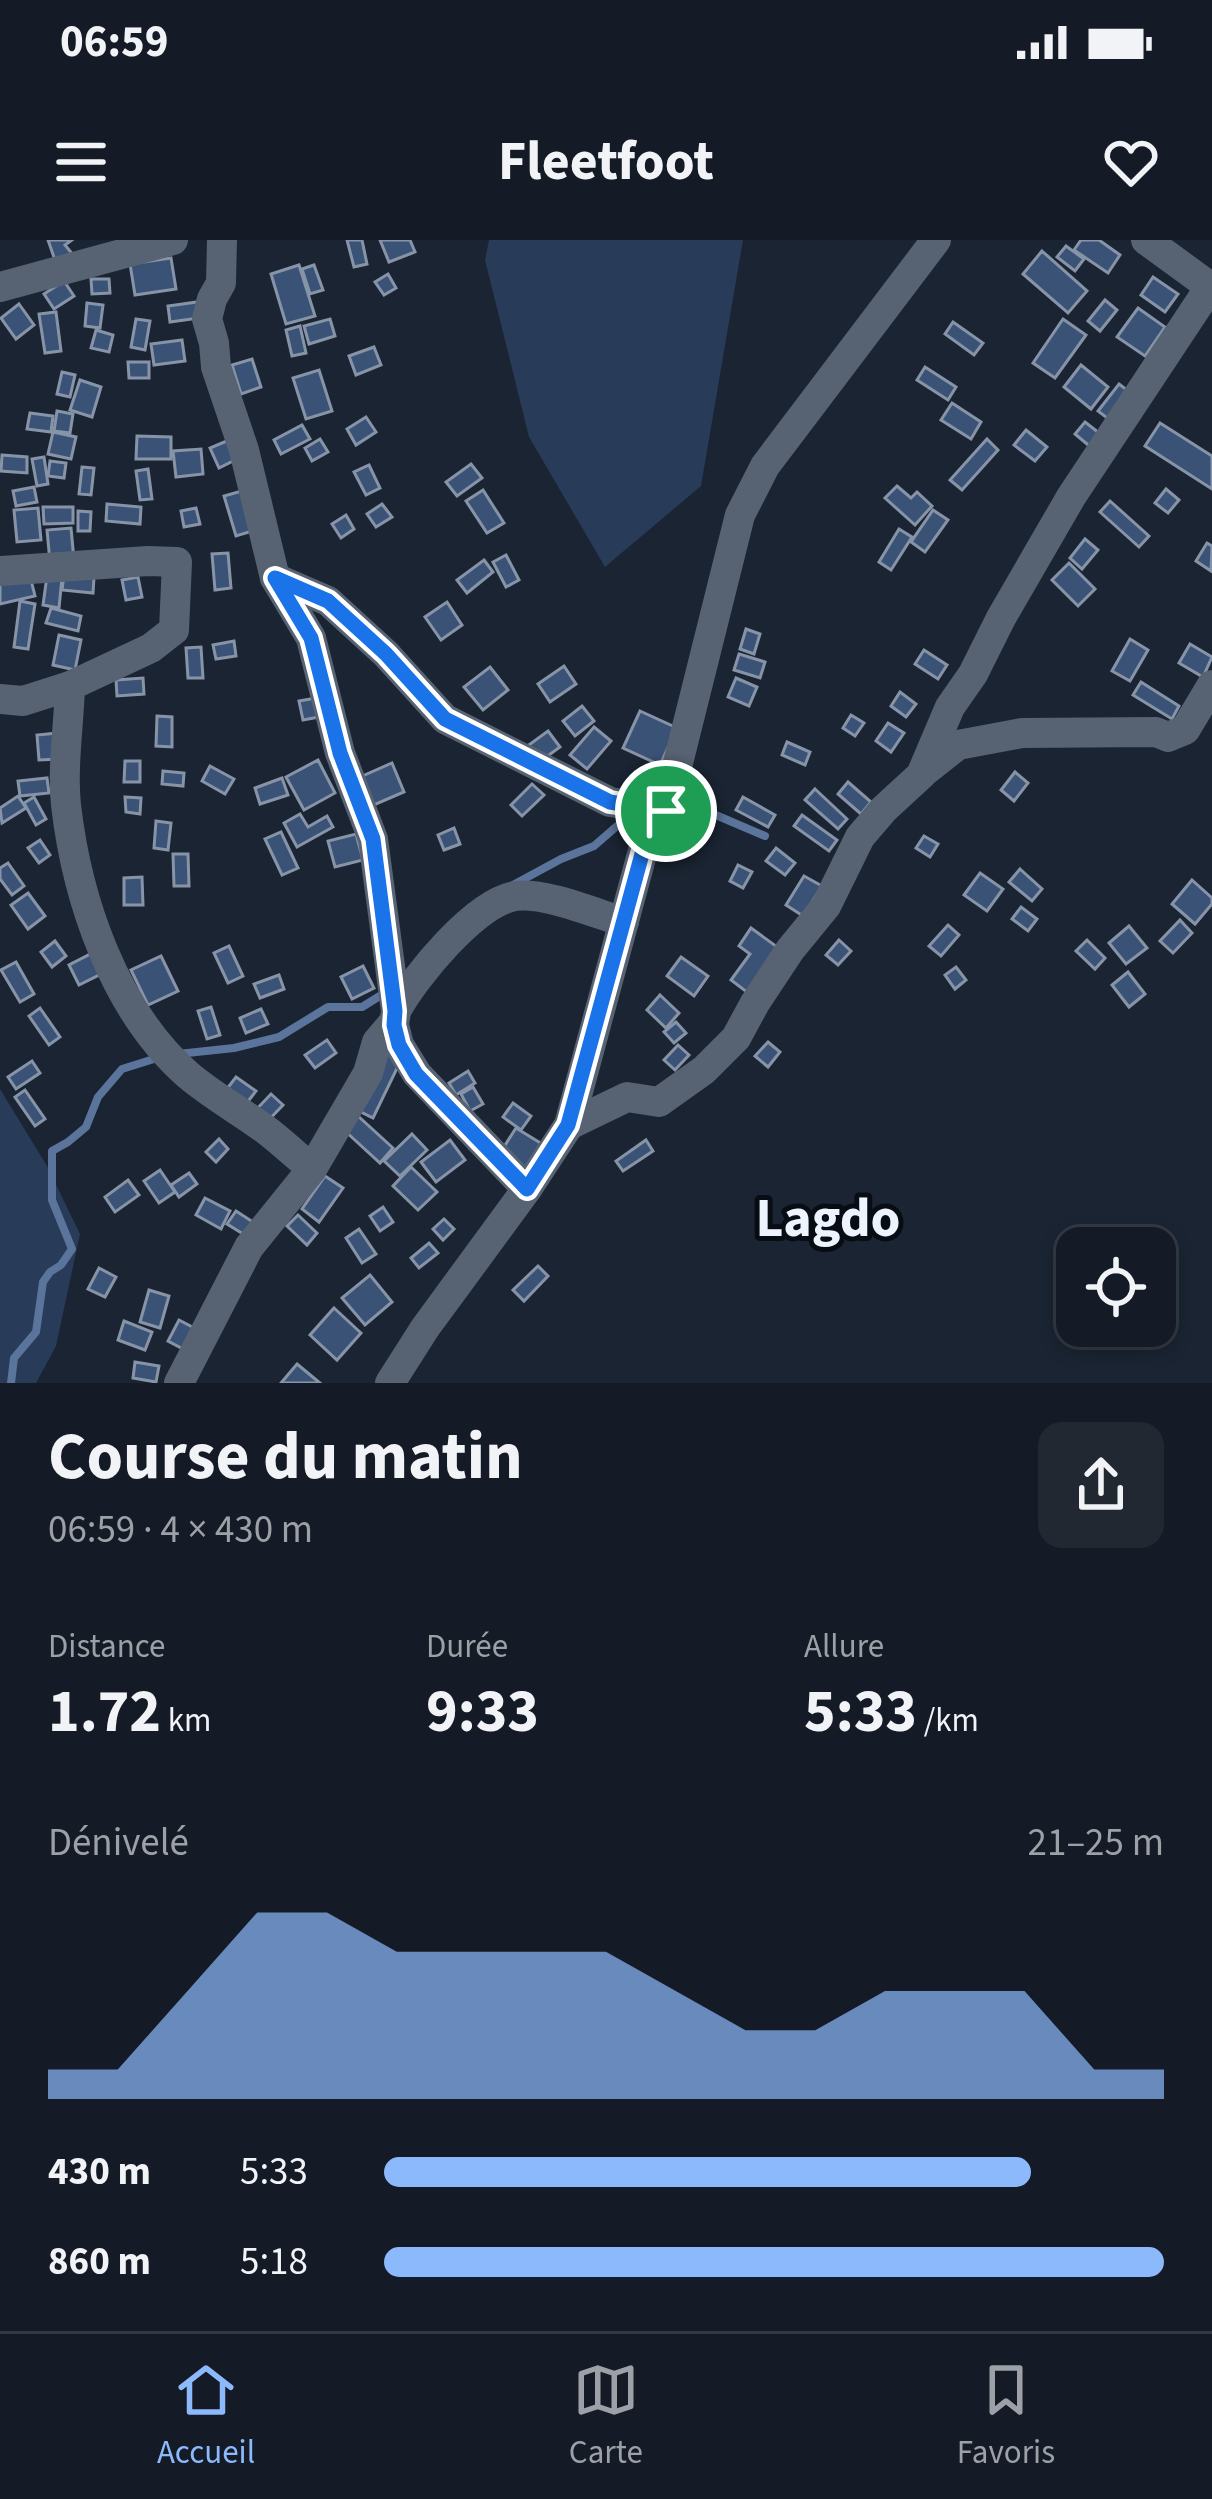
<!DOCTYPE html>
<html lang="fr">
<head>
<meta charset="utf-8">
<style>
  body { margin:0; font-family:"Source Sans 3",sans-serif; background:#212832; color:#f1f3f6; height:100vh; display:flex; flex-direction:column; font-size:45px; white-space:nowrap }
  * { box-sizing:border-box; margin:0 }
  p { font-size:39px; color:#9da1a7 }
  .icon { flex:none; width:66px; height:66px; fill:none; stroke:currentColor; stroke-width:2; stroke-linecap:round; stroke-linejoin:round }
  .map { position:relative; height:1143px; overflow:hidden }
  .panel { display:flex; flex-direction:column; background:#141b26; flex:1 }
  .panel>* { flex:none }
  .controls { position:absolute; left:1056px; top:987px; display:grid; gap:24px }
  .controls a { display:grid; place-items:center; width:120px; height:120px; border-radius:24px; background:#141b26; box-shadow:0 6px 18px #0003,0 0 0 3px #333943; font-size:60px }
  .pin { position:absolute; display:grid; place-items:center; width:102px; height:102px; color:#fff; margin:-51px; border:6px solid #fff; border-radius:50%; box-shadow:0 3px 12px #0007 }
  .round { display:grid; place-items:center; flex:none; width:126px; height:126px; border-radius:24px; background:#212832 }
  .head { display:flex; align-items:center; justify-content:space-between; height:204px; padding:0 48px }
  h1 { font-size:66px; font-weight:700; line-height:90px }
  .figures { display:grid; grid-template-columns:repeat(3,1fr); gap:18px; height:204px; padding:12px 48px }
  .figures div { display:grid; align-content:center }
  .figures b { font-size:60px; font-weight:700 }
  .figures small { font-size:33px; font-weight:400 }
  .figures p { font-size:33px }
  .chart { height:336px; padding:24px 48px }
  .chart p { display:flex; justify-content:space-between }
  .chart svg { width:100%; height:216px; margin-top:12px; fill:#8cb9fc; opacity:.7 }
  ul { padding:0 48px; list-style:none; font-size:39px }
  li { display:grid; grid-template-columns:192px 144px 1fr; align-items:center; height:90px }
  li i { height:30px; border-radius:15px; background:#8cb9fc }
  .status { display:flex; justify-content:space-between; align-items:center; height:84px; padding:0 60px; background:#141b26; direction:ltr }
  .status svg { height:33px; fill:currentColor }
  header { display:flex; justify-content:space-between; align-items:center; height:156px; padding:0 48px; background:#141b26; font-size:54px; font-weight:700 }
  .dock { display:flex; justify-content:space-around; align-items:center; height:168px; border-top:3px solid #333943; background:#141b26; font-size:33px; color:#9da1a7 }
  .dock a { display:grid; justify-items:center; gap:6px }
  .dock .current { color:#8cb9fc }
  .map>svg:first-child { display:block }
  .green { fill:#283b58 }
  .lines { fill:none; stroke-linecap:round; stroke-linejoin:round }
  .stream { stroke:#5b749b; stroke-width:8 }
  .building { fill:#3a5276; stroke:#8794a7; stroke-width:3 }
  .minor { stroke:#576272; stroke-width:30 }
  .route-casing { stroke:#fff; stroke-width:24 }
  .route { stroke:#1a73e8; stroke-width:15 }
  .labels { text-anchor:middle; stroke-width:10; stroke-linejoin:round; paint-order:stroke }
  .district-label { font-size:54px; font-weight:bold; fill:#edf4fe; stroke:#080d13 }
</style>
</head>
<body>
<div class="status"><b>06:59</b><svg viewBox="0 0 49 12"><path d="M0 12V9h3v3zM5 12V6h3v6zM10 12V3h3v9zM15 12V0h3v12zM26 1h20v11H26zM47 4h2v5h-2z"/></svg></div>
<header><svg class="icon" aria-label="menu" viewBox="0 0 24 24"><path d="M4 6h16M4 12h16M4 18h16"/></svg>Fleetfoot<svg class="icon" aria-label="heart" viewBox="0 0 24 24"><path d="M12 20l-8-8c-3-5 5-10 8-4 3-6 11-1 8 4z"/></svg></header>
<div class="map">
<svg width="1212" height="1143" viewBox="0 0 1212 1143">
  <rect width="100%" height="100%" fill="#1a2432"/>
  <!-- green -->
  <g class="green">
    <path d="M489 0H743L701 246 605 327 529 197 485 20Z"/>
    <path d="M0 849 47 926 80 994 56 1106 36 1143H0Z"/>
  </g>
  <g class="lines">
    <!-- stream -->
    <g class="stream">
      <path d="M670 582 711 573 765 596"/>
      <path d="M513 645 561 619 594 606 617 586 643 585"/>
      <path d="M178 814 234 808 279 797 328 767H362L383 754"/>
      <path d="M11 1143 14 1118 36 1092 43 1042 50 1032 61 1025 72 1009 52 960V911L68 902 86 887 98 857 122 829 157 818"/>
    </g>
  </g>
  <!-- building -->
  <g class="building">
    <path d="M48 0H72L65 5 74 16 56 23Z"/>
    <path d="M347 0H362L367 24 354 27Z"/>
    <path d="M380 0H410L415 12 389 22Z"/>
    <path d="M1081 0H1099L1120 15 1108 33 1074 10Z"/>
    <path d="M1066 6 1084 19 1075 31 1057 17Z"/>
    <path d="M1042 11 1087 51 1068 73 1023 34Z"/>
    <path d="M171 18 176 49 135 55 130 24Z"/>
    <path d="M299 25 315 76 286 84 271 34Z"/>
    <path d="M314 25 323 50 310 54 302 29Z"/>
    <path d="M388 34 396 48 384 55 375 42Z"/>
    <path d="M1153 37 1178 54 1165 72 1141 55Z"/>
    <path d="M91 39H109L110 53 92 54Z"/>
    <path d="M64 41 74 56 54 69 44 54Z"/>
    <path d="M1105 60 1117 70 1100 91 1088 81Z"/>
    <path d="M197 62 199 78 170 82 168 66Z"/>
    <path d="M87 63 103 65 100 88 85 86Z"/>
    <path d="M19 64 34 85 16 99 1 78Z"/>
    <path d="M1138 68 1165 87 1145 116 1117 97Z"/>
    <path d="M56 72 61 111 45 113 39 74Z"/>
    <path d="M136 79 150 81 145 110 131 107Z"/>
    <path d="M330 79 335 96 309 104 304 86Z"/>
    <path d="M1063 79 1086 95 1055 138 1033 123Z"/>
    <path d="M953 82 983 103 974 115 945 94Z"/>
    <path d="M300 86 306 113 292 116 286 90Z"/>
    <path d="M96 90 113 95 109 112 91 108Z"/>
    <path d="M182 100 185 121 154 125 151 104Z"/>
    <path d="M374 107 381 125 356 135 349 116Z"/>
    <path d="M252 119 261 147 241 154 232 125Z"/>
    <path d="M128 122H149V138H129Z"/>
    <path d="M1081 125 1108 147 1091 169 1064 147Z"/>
    <path d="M925 127 956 147 948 160 917 140Z"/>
    <path d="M319 130 332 171 306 179 293 138Z"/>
    <path d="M62 132 75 135 70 157 57 154Z"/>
    <path d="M80 140 101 147 92 177 70 170Z"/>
    <path d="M1119 144 1132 154 1111 181 1098 171Z"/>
    <path d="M952 163 981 182 971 199 941 180Z"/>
    <path d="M57 171 73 174 70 193 54 191Z"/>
    <path d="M30 173 53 176 51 192 27 189Z"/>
    <path d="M366 177 376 192 356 205 347 189Z"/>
    <path d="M1085 182 1103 196 1093 209 1075 194Z"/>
    <path d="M1160 183 1212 216V249L1145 206Z"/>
    <path d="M302 185 310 199 281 214 274 200Z"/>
    <path d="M1026 190 1047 207 1035 221 1014 205Z"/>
    <path d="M53 192 76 197 71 219 48 214Z"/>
    <path d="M137 196 171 197V219H136Z"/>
    <path d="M320 199 328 212 312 221 305 208Z"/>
    <path d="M987 199 998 210 962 250 950 240Z"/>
    <path d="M229 200 237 219 219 228 210 208Z"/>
    <path d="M201 209 203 234 176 237 173 211Z"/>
    <path d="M2 215 27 217V233L1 231Z"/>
    <path d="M44 217 48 244 37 246 32 219Z"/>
    <path d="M50 221 66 223 64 238 48 236Z"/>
    <path d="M471 224 482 238 457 256 446 242Z"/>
    <path d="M369 225 380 248 366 255 354 232Z"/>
    <path d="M82 227 94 228 91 255 79 254Z"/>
    <path d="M148 229 152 259 140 260 136 231Z"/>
    <path d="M897 246 911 258 917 252 932 266 915 285 885 258Z"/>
    <path d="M34 247 37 262 16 266 13 251Z"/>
    <path d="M1166 249 1179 260 1168 273 1155 263Z"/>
    <path d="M245 250 256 290 236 296 224 256Z"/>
    <path d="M483 250 504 283 487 293 466 261Z"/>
    <path d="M1110 261 1149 296 1139 307 1100 272Z"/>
    <path d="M107 264 141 267 140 284 106 281Z"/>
    <path d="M382 264 392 277 376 287 367 274Z"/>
    <path d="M43 267H73V283L44 284Z"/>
    <path d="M38 268 41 300 17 302 14 270Z"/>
    <path d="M196 268 200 284 184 287 181 271Z"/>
    <path d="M933 270 948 280 925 312 911 302Z"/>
    <path d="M78 271 91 272 90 291H78Z"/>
    <path d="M346 275 354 289 341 298 332 284Z"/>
    <path d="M71 288 74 320 50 322 47 290Z"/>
    <path d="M899 289 912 297 891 330 879 322Z"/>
    <path d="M1085 299 1098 310 1082 329 1070 318Z"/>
    <path d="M1207 303 1212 306 1211 331 1196 321Z"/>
    <path d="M228 313 231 348 215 350 212 314Z"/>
    <path d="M506 315 519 340 506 347 493 322Z"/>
    <path d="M484 320 493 332 467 353 457 340Z"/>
    <path d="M1069 323 1095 349 1078 366 1052 340Z"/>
    <path d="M64 334 94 337 93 353 62 350Z"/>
    <path d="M30 336 35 356 0 364V342Z"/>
    <path d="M47 336 62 338 59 368 43 365Z"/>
    <path d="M138 337 142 357 126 360 122 340Z"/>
    <path d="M20 361 35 364 28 409 14 407Z"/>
    <path d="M447 362 462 385 441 400 425 377Z"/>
    <path d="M51 368 81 376 78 391 46 383Z"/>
    <path d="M746 389 760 394 754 414 740 409Z"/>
    <path d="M59 395 81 400 75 430 53 425Z"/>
    <path d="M1130 399 1148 410 1130 441 1112 431Z"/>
    <path d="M234 401 236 416 216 419 213 405Z"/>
    <path d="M1190 404 1212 417 1203 437 1179 423Z"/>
    <path d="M201 407 203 438H188L186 408Z"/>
    <path d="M924 410 947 425 938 439 915 424Z"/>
    <path d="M739 414 765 422 760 438 734 430Z"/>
    <path d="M564 426 576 444 550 462 538 444Z"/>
    <path d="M490 427 508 450 483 470 464 447Z"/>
    <path d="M143 438 144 454 117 456 116 440Z"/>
    <path d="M736 438 757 447 749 466 728 457Z"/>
    <path d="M1141 442 1179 466 1172 479 1133 455Z"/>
    <path d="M900 452 916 464 906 477 891 466Z"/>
    <path d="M316 458 319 477 303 480 299 461Z"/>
    <path d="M582 466 594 481 575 496 563 481Z"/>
    <path d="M640 471 677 488 660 525 623 508Z"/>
    <path d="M851 475 864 483 855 496 843 488Z"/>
    <path d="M157 476 172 477V507L156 506Z"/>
    <path d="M888 483 904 493 891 512 876 501Z"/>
    <path d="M594 487 611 501 587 529 570 515Z"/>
    <path d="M548 491 560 507 538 523 526 507Z"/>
    <path d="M58 493 60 519 39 520 37 495Z"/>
    <path d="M787 502 810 512 805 525 782 515Z"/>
    <path d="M318 520 335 553 304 570 286 537Z"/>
    <path d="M125 521H140V542H124Z"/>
    <path d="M392 523 404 552 369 567 358 538Z"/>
    <path d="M210 526 234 539 225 554 202 541Z"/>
    <path d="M163 531 184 533 183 546 162 544Z"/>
    <path d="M1015 532 1028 543 1014 561 1001 550Z"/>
    <path d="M47 538 49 553 20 556 18 541Z"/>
    <path d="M282 538 288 555 260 564 255 548Z"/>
    <path d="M848 542 871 562 861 574 838 554Z"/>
    <path d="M532 544 544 555 522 576 511 565Z"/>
    <path d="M815 549 847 579 838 589 805 560Z"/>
    <path d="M18 556 26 568 2 583 0 568Z"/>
    <path d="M34 557 46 579 36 585 24 563Z"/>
    <path d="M125 557 141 558 140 574 126 572Z"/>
    <path d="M743 557 775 575 768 587 736 570Z"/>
    <path d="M300 574 308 587 327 576 333 587 297 607 284 583Z"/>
    <path d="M802 575 837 600 829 611 794 586Z"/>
    <path d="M156 581 171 583 168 610 154 608Z"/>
    <path d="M454 588 460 604 444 610 438 595Z"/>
    <path d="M281 592 298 628 282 635 265 599Z"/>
    <path d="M356 594 363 620 335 627 328 601Z"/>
    <path d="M924 596 938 604 930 617 916 608Z"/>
    <path d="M40 600 50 615 39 623 28 608Z"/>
    <path d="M776 608 795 623 785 635 766 621Z"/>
    <path d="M173 614H188L189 646H174Z"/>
    <path d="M8 623 24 646 12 655 0 639V628Z"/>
    <path d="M738 625 752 632 743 648 730 641Z"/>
    <path d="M1020 629 1042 649 1032 661 1009 642Z"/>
    <path d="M980 633 1003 649 987 671 964 655Z"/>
    <path d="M804 636 822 646 803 676 786 665Z"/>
    <path d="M142 637 143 665H124V638Z"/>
    <path d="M1192 640 1212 658V664L1195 684 1172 664Z"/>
    <path d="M28 653 45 676 28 689 11 665Z"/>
    <path d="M1021 667 1037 679 1028 691 1012 679Z"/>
    <path d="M1180 680 1192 693 1173 713 1160 701Z"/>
    <path d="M948 685 959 695 941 716 929 706Z"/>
    <path d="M1129 686 1147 708 1126 724 1109 703Z"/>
    <path d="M751 688 784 712 752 756 731 740 750 714 739 706Z"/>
    <path d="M839 700 851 711 838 725 826 715Z"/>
    <path d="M1087 700 1105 718 1095 729 1076 711Z"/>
    <path d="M55 701 66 716 52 727 41 712Z"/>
    <path d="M229 706 243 736 228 743 214 713Z"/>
    <path d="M100 709 111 729 79 745 69 725Z"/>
    <path d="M161 716 178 751 148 765 131 730Z"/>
    <path d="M681 717 708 736 694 756 667 736Z"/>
    <path d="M16 722 34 754 20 762 1 730Z"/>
    <path d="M363 726 374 748 352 759 341 737Z"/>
    <path d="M956 727 966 740 955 749 945 735Z"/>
    <path d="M1128 732 1145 754 1129 767 1112 745Z"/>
    <path d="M279 735 284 749 260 758 254 744Z"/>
    <path d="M660 755 679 773 666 788 647 770Z"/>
    <path d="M211 767 220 795 207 799 198 771Z"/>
    <path d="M40 768 60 797 49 805 29 776Z"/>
    <path d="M261 769 268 784 246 793 240 778Z"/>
    <path d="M676 782 686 793 674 803 664 792Z"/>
    <path d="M327 800 336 813 315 828 305 815Z"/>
    <path d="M768 802 780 812 768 827 755 816Z"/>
    <path d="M678 805 689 815 675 830 664 820Z"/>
    <path d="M388 808 403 816 373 878 357 870Z"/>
    <path d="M32 821 40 833 16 849 8 837Z"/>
    <path d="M468 831 475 843 456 855 449 843Z"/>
    <path d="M236 837 256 851 243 868 223 854Z"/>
    <path d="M473 847 483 864 470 871 461 854Z"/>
    <path d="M25 850 45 879 35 886 15 857Z"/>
    <path d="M271 854 283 865 262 887 250 876Z"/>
    <path d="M513 863 531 876 521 890 503 877Z"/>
    <path d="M358 876 393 908 380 923 345 891Z"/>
    <path d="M516 888 547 907 532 933 500 913Z"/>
    <path d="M412 894 427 910 400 936 384 921Z"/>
    <path d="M219 899 228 909 216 922 206 912Z"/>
    <path d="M450 900 465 920 436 942 421 922Z"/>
    <path d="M646 900 653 911 623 931 616 921Z"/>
    <path d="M411 927 437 952 418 970 393 946Z"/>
    <path d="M160 930 175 952 159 963 144 941Z"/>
    <path d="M189 933 197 944 179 957 171 945Z"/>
    <path d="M325 936 343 948 319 982 302 969Z"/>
    <path d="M128 940 139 955 115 972 105 957Z"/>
    <path d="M205 958 230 971 221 989 196 975Z"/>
    <path d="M383 967 393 982 380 991 370 976Z"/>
    <path d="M236 971 256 984 248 997 227 984Z"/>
    <path d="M298 975 317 993 307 1005 287 986Z"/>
    <path d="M444 979 454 989 443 1000 433 989Z"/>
    <path d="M359 989 376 1014 362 1023 346 998Z"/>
    <path d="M429 1003 438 1013 419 1028 411 1018Z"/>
    <path d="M538 1026 548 1036 524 1061 513 1050Z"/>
    <path d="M99 1028 116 1037 105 1057 88 1049Z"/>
    <path d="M370 1035 392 1062 365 1085 342 1058Z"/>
    <path d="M149 1050 169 1056 160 1088 140 1082Z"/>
    <path d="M334 1068 361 1093 337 1120 310 1095Z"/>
    <path d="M179 1080 196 1089 185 1110 168 1101Z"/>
    <path d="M124 1081 152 1092 145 1110 118 1100Z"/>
    <path d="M135 1122 159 1126 156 1142 133 1138Z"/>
    <path d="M297 1124 320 1143H281Z"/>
  </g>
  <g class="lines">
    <!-- minor -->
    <g class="minor">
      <path d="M222 0 221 43 212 59 207 79 214 103 216 127 244 210 275 338 311 398 340 513 373 599 396 771 394 785 399 805 417 834 527 949"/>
      <path d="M1146 0 1212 48"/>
      <path d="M0 47 173 0"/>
      <path d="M0 331 148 321 177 322 174 390 151 408 70 446C69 483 62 528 66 565 77 660 114 770 188 835 214 857 244 873 270 893 285 905 298 917 312 929"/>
      <path d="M275 338 328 361 386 414 445 479 610 562 666 571"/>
      <path d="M0 459 23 461 70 446"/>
      <path d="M925 531 958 505 1022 493 1156 492 1168 497 1185 490 1212 445"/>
      <path d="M396 771C415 736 475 663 515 656 545 652 594 673 624 682"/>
      <path d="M569 885 627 857 659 862 704 830 736 798 755 763 790 710 826 666 860 597 884 569 921 535 950 467 973 434 1001 378 1071 257 1210 47"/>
      <path d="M179 1143 249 1007 312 929 368 833 377 802 394 782"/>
      <path d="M390 1143 425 1088 527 949 569 885 645 603 666 571 740 275 765 226 936 0"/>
    </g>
  </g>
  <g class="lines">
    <defs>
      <path id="route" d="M275 338 328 361 386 414 445 479 610 562 666 571 645 603 568 885 527 949 416 834 399 805 394 785 395 771 373 599 340 513 311 398Z"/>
    </defs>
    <!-- route casing -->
    <use href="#route" class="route-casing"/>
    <!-- route -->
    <use href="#route" class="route"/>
  </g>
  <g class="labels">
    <!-- district labels -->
    <g class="district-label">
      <text x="828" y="996">Lagdo</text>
    </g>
  </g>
</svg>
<div class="controls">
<a><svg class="icon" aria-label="locate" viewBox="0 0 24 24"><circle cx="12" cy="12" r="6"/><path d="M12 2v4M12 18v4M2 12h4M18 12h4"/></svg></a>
</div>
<div class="pin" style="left:666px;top:571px;background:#1e9e55"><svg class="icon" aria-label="arrive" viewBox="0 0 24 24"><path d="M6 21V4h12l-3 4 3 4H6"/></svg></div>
</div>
<section class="panel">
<div class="head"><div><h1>Course du matin</h1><p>06:59 · 4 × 430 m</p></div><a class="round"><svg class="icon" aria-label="share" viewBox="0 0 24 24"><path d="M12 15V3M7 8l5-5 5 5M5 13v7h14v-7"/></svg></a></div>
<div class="figures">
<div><p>Distance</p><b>1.72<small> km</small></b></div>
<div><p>Durée</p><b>9:33</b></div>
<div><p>Allure</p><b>5:33<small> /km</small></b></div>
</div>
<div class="chart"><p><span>Dénivelé</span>21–25 m</p>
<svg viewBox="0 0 160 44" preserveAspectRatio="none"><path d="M0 44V38L10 38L20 22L30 6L40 6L50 14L60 14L70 14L80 14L90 22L100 30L110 30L120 22L130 22L140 22L150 38L160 38V44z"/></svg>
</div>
<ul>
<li><b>430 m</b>5:33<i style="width:83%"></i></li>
<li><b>860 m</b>5:18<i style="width:100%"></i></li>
</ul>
</section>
<nav class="dock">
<a class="current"><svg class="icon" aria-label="home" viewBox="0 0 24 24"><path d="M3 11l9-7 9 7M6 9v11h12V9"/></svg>Accueil</a>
<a><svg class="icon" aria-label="map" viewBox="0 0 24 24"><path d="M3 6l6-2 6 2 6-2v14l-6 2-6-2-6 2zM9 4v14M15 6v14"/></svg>Carte</a>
<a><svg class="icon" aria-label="saved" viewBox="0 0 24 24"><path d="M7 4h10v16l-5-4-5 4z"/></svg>Favoris</a>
</nav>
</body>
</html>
